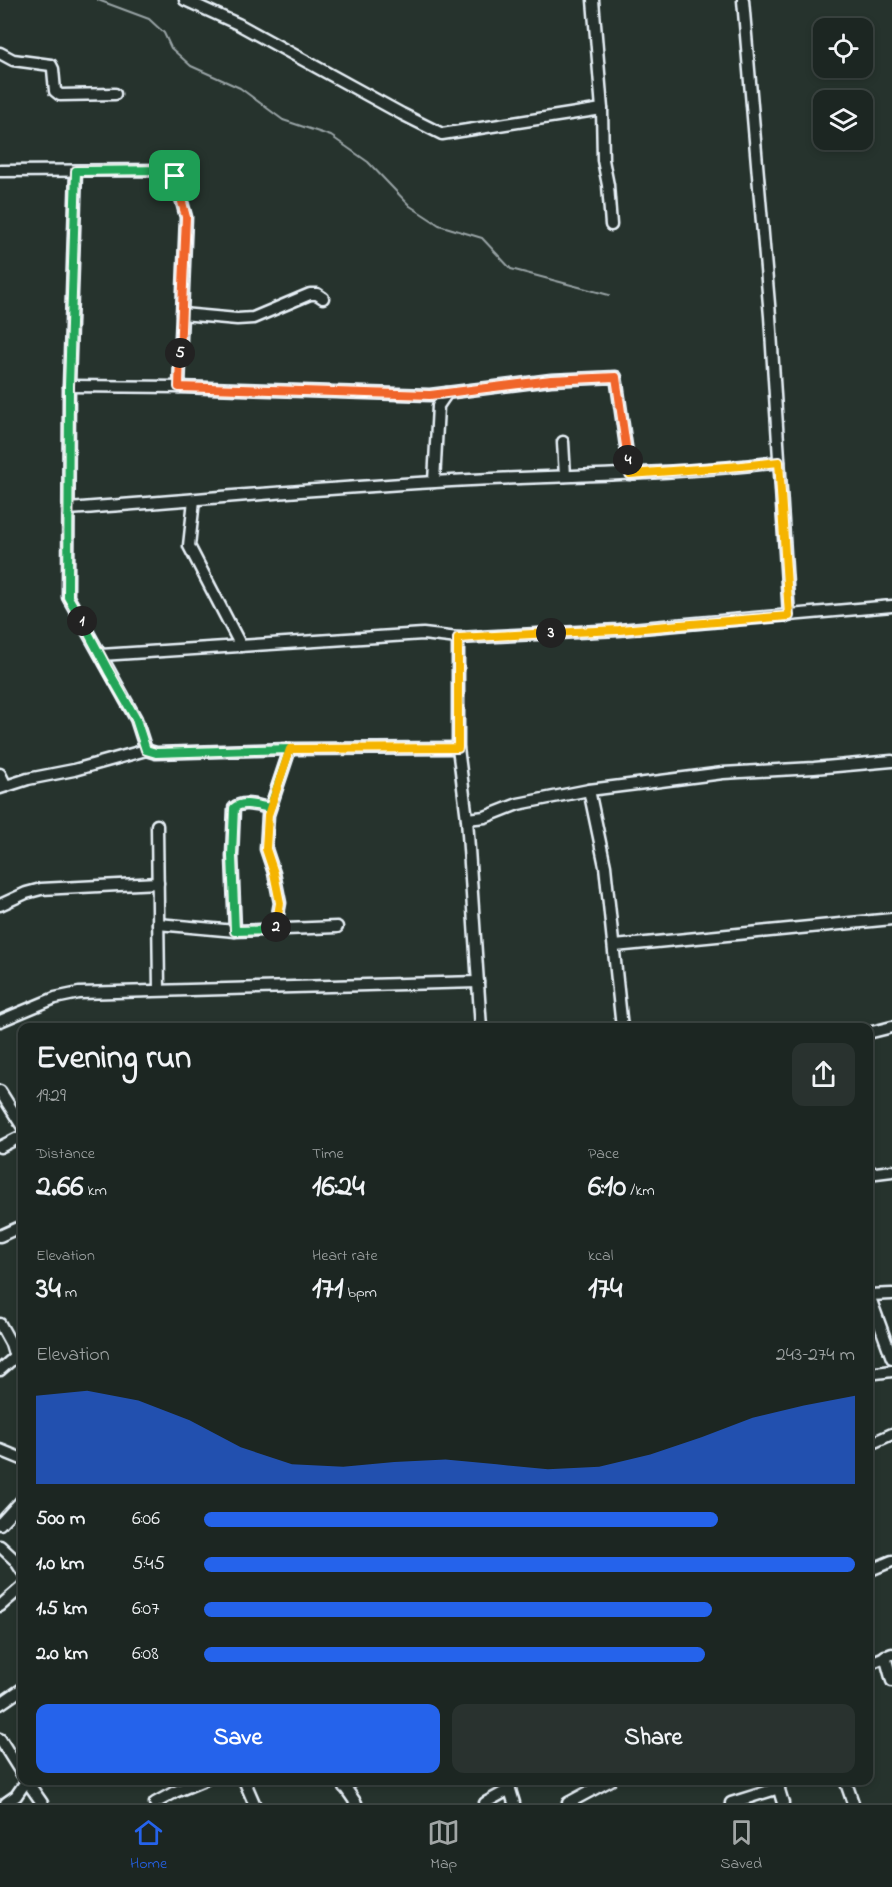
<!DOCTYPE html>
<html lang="en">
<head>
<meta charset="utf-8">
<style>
  body { margin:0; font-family:"Indie Flower",sans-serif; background:#29322f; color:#f1f3f6; height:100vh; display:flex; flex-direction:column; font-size:22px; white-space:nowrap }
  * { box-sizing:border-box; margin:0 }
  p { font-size:20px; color:#a0a5a5 }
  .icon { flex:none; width:33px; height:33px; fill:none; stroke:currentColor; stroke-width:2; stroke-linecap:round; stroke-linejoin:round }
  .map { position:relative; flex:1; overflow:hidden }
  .drawer { position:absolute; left:18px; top:1023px; width:855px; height:762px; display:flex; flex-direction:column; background:#1c2622; border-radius:12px; box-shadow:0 3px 9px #0003,0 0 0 2px #3a4340 }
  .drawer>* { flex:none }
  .tools { position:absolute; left:813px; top:18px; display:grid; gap:12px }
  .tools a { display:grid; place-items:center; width:60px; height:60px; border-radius:12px; background:#1c2622; box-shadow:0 3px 9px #0003,0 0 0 2px #3a4340; font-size:30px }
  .pin { position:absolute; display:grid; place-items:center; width:51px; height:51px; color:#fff; margin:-26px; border-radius:12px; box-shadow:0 3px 9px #0006 }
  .km { position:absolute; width:30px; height:30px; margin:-15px; border-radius:50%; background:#222; color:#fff; font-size:16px; line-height:30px; text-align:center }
  .round { display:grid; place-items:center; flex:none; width:63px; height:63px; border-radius:12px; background:#29322f }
  .summary { display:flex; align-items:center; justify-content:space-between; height:102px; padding:0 18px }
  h1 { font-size:33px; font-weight:700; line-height:45px }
  .figures { display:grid; grid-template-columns:repeat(3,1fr); gap:9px; height:102px; padding:6px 18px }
  .figures div { display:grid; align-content:center }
  .figures b { font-size:30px; font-weight:700 }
  .figures small { font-size:16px; font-weight:400 }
  .figures p { font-size:16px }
  .chart { height:168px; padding:12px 18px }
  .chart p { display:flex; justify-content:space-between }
  .chart svg { width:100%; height:108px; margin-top:6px; fill:#2563eb; opacity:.7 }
  .action { display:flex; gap:12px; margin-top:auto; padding:12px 18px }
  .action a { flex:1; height:69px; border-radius:12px; background:#2563eb; color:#fff; font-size:24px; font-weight:700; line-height:69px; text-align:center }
  .action a+a { background:#29322f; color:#f1f3f6 }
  ul { padding:0 18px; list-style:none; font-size:20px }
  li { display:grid; grid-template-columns:96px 72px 1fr; align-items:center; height:45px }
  li i { height:15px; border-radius:8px; background:#2563eb }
  .menu { display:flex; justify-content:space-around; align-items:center; height:84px; border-top:2px solid #3a4340; background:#1c2622; font-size:16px; color:#a0a5a5 }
  .menu a { display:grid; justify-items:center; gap:3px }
  .menu .selected { color:#2563eb }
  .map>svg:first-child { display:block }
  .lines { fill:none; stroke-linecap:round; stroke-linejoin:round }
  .stream { stroke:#98a3a5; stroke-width:2 }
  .minor-casing { stroke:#e8f1f8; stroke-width:15 }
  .minor { stroke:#26332d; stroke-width:10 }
  .split-1-casing { stroke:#fff; stroke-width:12 }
  .split-2-casing { stroke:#fff; stroke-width:12 }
  .split-3-casing { stroke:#fff; stroke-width:12 }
  .split-4-casing { stroke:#fff; stroke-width:12 }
  .split-5-casing { stroke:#fff; stroke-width:12 }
  .split-6-casing { stroke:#fff; stroke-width:12 }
  .split-1 { stroke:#22a559; stroke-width:8 }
  .split-2 { stroke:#22a559; stroke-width:8 }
  .split-3 { stroke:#f5b400; stroke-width:8 }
  .split-4 { stroke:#f5b400; stroke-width:8 }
  .split-5 { stroke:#f0652b; stroke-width:8 }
  .split-6 { stroke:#f0652b; stroke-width:8 }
</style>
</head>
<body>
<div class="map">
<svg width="892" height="1803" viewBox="0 0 892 1803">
  <rect width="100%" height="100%" fill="#26332d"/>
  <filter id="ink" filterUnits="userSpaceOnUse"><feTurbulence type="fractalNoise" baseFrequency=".0167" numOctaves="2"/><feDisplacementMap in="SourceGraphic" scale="12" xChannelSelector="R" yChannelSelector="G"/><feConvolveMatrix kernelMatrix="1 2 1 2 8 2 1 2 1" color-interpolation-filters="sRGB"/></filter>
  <g filter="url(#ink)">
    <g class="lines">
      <!-- stream -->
      <path class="stream" d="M98 0 149 19 164 33 171 48 191 66 240 88 283 120 331 136 368 162 410 206 439 225 482 238 511 269 609 295"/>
      <defs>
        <g id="minor">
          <path d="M185 0 238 24 402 114 442 134 602 109"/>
          <path d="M593 0 602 109 603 160 608 185 611 225"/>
          <path d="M743 0 770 316 789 616"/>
          <path d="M0 53 13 60 51 65 53 69 55 91 60 95 115 94"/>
          <path d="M0 171 167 170 175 176 186 217 179 387"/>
          <path d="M76 171 69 386 68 597 136 719 146 750"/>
          <path d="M182 314 237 319 253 318 310 294H317L323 298"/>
          <path d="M69 386 179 387 430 395 551 380 616 377 630 474"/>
          <path d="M563 442 565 476"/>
          <path d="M434 482 438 406 447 393"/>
          <path d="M194 500 189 546 241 646"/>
          <path d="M68 509C190 500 312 489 435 482 550 475 665 476 779 462"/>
          <path d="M458 638V748L467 819 481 1028"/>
          <path d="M101 655 423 634 458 638 619 630 892 606"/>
          <path d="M0 774 6 786"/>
          <path d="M0 788 28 779 74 770 146 750 156 753 290 749 458 748"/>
          <path d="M589 790 605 866 622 1028"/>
          <path d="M467 819 485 817 518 804 589 790 653 782 723 773 814 768 892 761"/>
          <path d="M157 825 159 990"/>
          <path d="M0 905 26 893 41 889 158 883"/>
          <path d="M158 924 235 931 337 927"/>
          <path d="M275 930 280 903 274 873 266 849 268 815 290 749"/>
          <path d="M235 931 232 856 234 808C243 800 258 806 269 808"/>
          <path d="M615 946 892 919"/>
          <path d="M0 1021 55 998 79 993 478 982"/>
          <path d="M868 1033 892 1027"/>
          <path d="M0 1091 22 1126"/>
          <path d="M0 1147 22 1136"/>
          <path d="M868 1174 892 1171"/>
          <path d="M0 1236 22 1226"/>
          <path d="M868 1295 892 1294"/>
          <path d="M869 1295 892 1358"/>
          <path d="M0 1324 11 1344 15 1357"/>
          <path d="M0 1370 15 1357 22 1354"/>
          <path d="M868 1374 892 1371"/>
          <path d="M868 1445 892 1434"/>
          <path d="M0 1450 22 1459"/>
          <path d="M0 1524 22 1500"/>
          <path d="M0 1546 15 1560 22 1571"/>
          <path d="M868 1571 892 1561"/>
          <path d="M0 1606 22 1587"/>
          <path d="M885 1656 892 1681"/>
          <path d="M868 1664 892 1654"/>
          <path d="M0 1704 22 1689"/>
          <path d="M0 1739 22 1774"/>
          <path d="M26 1780 42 1803"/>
          <path d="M244 1780 254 1803"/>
          <path d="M340 1780 356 1803"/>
          <path d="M507 1780 514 1803"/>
          <path d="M776 1780 783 1803"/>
          <path d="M845 1780 853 1803"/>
          <path d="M344 1787 355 1780"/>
          <path d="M6 1803 16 1796 27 1780"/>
          <path d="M155 1803 175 1792 204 1780"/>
          <path d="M485 1803 510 1789"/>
          <path d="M568 1803 611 1780"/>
          <path d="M731 1803 779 1788"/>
        </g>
      </defs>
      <!-- minor casing -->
      <use href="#minor" class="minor-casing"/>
      <!-- minor -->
      <use href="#minor" class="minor"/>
    </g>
  </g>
  <g class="lines" filter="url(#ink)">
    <defs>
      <path id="split-1" d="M82 621 68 597 69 386 76 171 168 170 175 176"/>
      <path id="split-2" d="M82 621 108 670 136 719 146 750 156 753 290 749 270 808C258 806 243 800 234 808L232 856 235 931 275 930 276 927"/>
      <path id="split-3" d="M276 927 280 903 274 873 266 849 268 815 290 749 458 748V638L551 633"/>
      <path id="split-4" d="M551 633 619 630 789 616 779 462 741 466 630 474 628 460"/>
      <path id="split-5" d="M180 353 179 387 430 395 551 380 616 377 628 460"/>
      <path id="split-6" d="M175 176 186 217 180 353"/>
    </defs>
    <!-- split-1 casing -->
    <use href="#split-1" class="split-1-casing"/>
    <!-- split-2 casing -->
    <use href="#split-2" class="split-2-casing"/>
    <!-- split-3 casing -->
    <use href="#split-3" class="split-3-casing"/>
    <!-- split-4 casing -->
    <use href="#split-4" class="split-4-casing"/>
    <!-- split-5 casing -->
    <use href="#split-5" class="split-5-casing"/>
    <!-- split-6 casing -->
    <use href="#split-6" class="split-6-casing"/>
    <!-- split-1 -->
    <use href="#split-1" class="split-1"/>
    <!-- split-2 -->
    <use href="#split-2" class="split-2"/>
    <!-- split-3 -->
    <use href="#split-3" class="split-3"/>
    <!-- split-4 -->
    <use href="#split-4" class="split-4"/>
    <!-- split-5 -->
    <use href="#split-5" class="split-5"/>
    <!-- split-6 -->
    <use href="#split-6" class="split-6"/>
  </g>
</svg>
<div class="tools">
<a><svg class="icon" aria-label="locate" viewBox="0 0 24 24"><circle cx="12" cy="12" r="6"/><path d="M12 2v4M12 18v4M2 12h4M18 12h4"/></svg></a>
<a><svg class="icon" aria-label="layers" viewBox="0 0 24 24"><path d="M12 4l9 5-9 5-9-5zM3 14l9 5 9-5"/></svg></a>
</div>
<div class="pin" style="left:175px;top:176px;background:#1e9e55"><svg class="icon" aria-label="arrive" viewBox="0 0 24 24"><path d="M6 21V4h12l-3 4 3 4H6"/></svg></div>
<b class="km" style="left:82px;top:621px">1</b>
<b class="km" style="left:276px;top:927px">2</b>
<b class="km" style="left:551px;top:633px">3</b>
<b class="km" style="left:628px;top:460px">4</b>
<b class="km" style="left:180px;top:353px">5</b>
<section class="drawer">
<div class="summary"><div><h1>Evening run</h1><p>19:29</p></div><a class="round"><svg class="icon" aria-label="share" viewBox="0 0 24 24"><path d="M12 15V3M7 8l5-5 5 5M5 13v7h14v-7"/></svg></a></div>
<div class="figures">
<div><p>Distance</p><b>2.66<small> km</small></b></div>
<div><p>Time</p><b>16:24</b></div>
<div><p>Pace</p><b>6:10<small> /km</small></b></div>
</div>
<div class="figures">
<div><p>Elevation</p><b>34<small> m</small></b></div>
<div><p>Heart rate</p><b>171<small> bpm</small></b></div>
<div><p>kcal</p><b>174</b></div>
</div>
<div class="chart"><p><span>Elevation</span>243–274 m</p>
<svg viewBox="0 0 160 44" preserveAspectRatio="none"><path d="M0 44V8L10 6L20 10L30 18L40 29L50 36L60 37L70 35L80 34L90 36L100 38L110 37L120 32L130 25L140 17L150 12L160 8V44z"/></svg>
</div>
<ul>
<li><b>500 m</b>6:06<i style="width:79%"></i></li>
<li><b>1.0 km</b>5:45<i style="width:100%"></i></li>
<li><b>1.5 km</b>6:07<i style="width:78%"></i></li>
<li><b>2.0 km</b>6:08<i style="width:77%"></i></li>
</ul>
<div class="action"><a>Save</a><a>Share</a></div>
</section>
</div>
<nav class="menu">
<a class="selected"><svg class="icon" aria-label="home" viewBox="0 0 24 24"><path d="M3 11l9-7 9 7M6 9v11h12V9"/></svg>Home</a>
<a><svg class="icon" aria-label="map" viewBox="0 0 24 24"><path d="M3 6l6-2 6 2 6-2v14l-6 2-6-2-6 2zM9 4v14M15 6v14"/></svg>Map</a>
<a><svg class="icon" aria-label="saved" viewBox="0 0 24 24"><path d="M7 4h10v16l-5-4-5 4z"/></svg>Saved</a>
</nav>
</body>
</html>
